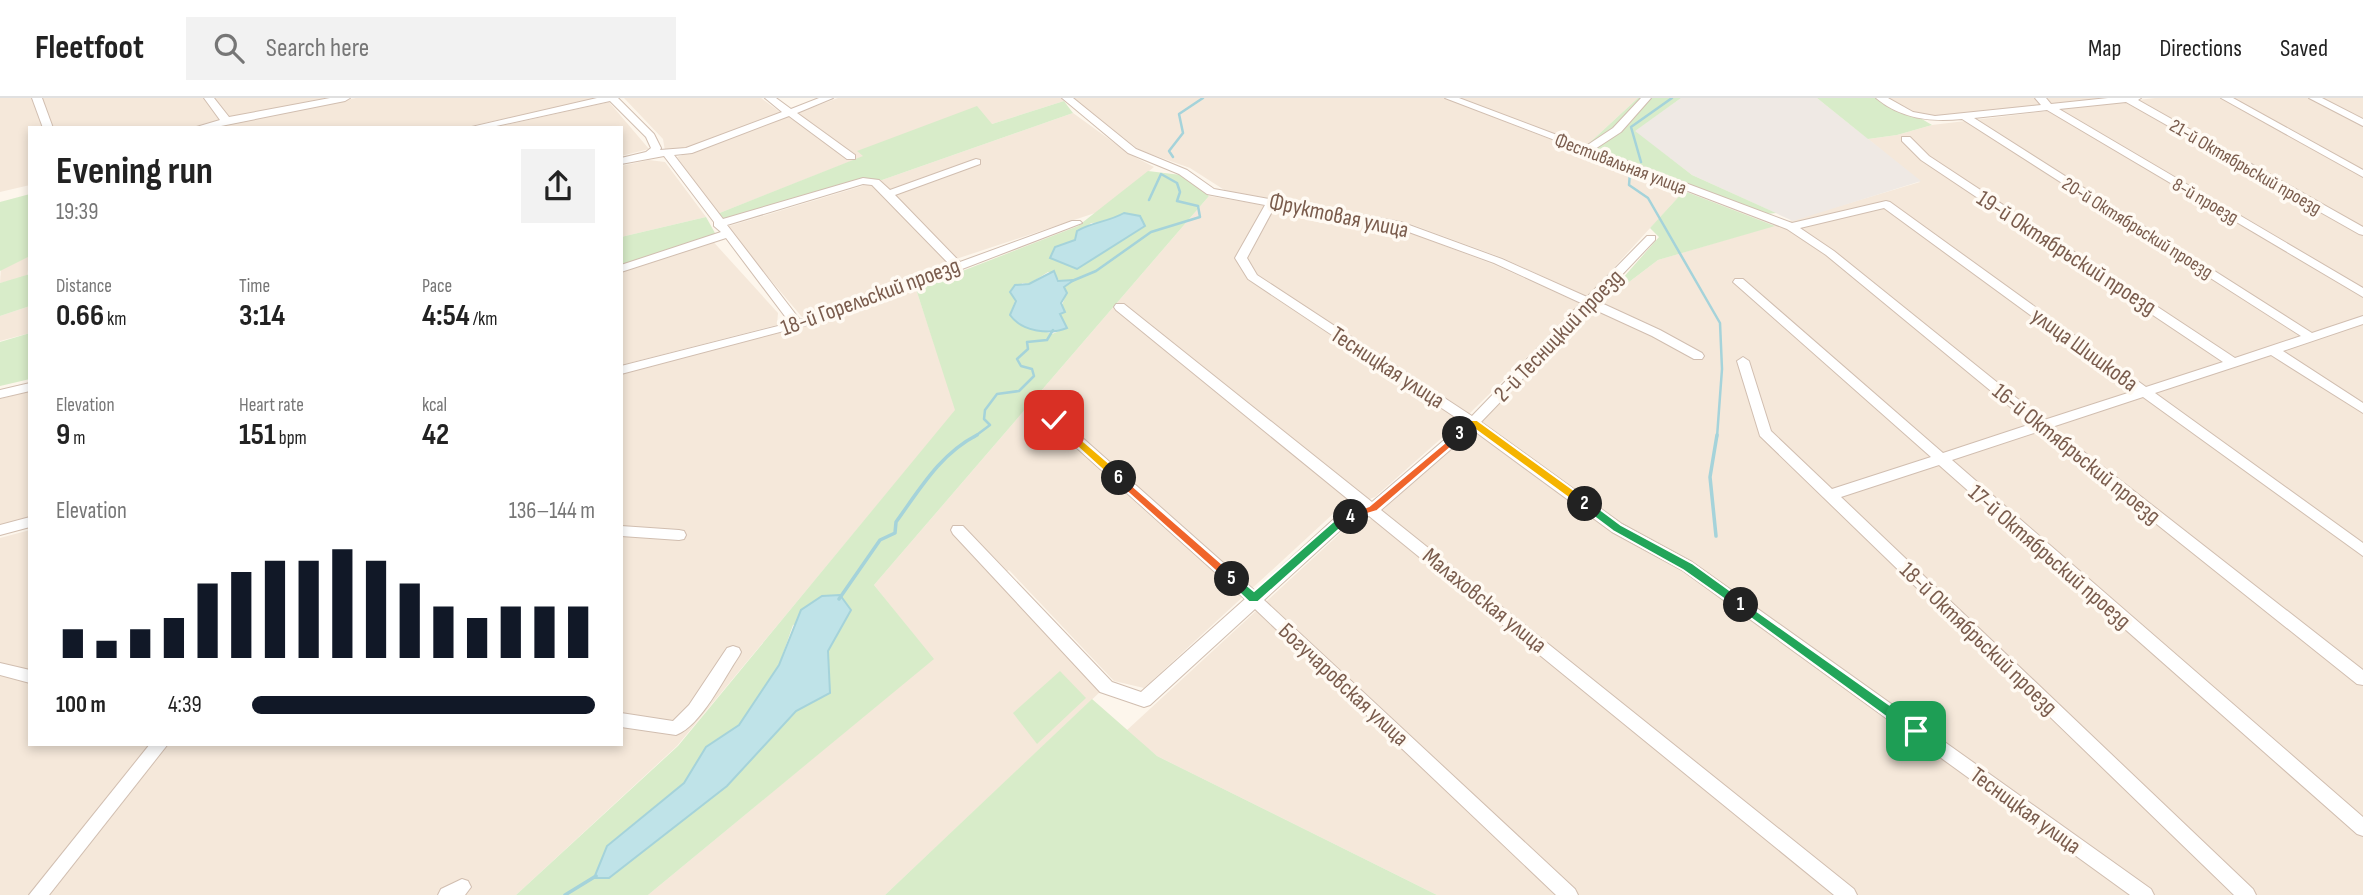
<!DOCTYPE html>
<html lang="en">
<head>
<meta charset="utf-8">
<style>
  body { margin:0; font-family:"Sofia Sans Condensed",sans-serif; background:#f2f2f2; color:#222; height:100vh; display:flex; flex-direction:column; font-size:26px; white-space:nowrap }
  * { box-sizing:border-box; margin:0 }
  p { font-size:23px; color:#767676 }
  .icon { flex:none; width:38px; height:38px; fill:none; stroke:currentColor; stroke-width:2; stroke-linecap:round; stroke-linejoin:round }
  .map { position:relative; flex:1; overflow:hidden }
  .side { position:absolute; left:28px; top:28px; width:595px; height:620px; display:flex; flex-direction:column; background:#fff; border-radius:0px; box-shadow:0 4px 10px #0003 }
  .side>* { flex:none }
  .pin { position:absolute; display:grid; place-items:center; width:60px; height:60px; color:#fff; margin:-30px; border-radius:14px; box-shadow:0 4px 10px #0006 }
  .km { position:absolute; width:35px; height:35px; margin:-18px; border-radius:50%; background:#222; color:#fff; font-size:19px; line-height:35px; text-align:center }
  .round { display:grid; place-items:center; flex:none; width:74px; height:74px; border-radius:0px; background:#f2f2f2 }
  .summary { display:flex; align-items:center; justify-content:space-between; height:119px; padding:0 28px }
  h1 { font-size:38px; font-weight:700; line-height:52px }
  .stats { display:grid; grid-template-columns:repeat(3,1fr); gap:10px; height:119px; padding:7px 28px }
  .stats div { display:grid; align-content:center }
  .stats b { font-size:30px; font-weight:700 }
  .stats small { font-size:19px; font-weight:400 }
  .stats p { font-size:19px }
  .chart { height:196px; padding:14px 28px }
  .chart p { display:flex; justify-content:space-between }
  .chart svg { width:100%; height:126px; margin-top:7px; stroke:#111827; stroke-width:6 }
  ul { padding:0 28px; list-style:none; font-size:23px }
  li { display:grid; grid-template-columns:112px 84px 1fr; align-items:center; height:52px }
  li i { height:18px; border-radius:9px; background:#111827 }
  header { display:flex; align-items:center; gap:42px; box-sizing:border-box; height:98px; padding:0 35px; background:#fff; border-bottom:2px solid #e0e0e0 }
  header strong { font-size:33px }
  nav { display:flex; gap:38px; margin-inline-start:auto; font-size:24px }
  .search { width:490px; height:63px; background:#f2f2f2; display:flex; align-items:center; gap:18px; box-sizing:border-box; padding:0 24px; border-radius:0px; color:#767676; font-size:26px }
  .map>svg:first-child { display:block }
  .residential { fill:#f5e8da }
  .industrial { fill:#efe9e4 }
  .green { fill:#d8ecc9; fill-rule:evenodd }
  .water { fill:#bfe3e8; stroke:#a5d3da; stroke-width:2 }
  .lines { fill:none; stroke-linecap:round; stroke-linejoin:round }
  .stream-far1 { stroke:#a5d3da; stroke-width:2.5 }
  .stream { stroke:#a5d3da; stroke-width:3.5 }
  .minor-casing { stroke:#d1beb0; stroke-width:2 }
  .minor { fill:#fff; fill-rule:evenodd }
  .split-1 { fill:#22a559; stroke:#fff; stroke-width:2 }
  .split-2 { fill:#22a559; stroke:#fff; stroke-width:2 }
  .split-3 { fill:#f5b400; stroke:#fff; stroke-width:2 }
  .split-4 { fill:#f0652b; stroke:#fff; stroke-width:2 }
  .split-5 { fill:#22a559; stroke:#fff; stroke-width:2 }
  .split-6 { fill:#f0652b; stroke:#fff; stroke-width:2 }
  .split-7 { fill:#f5b400; stroke:#fff; stroke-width:2 }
  .labels { text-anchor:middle; stroke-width:7; stroke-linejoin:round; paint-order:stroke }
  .far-street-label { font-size:19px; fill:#7a5c4d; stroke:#fffaf3 }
  .street-label { font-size:23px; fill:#7a5c4d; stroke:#fffaf3 }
</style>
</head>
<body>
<header>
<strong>Fleetfoot</strong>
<div class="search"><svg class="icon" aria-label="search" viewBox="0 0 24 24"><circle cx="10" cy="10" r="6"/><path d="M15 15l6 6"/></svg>Search here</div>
<nav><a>Map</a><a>Directions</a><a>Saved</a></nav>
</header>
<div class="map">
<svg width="2363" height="797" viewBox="0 0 2363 797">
  <rect width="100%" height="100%" fill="#fdf6ec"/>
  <!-- residential -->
  <g class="residential">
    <path d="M0 0H326L187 30H30V87L0 94Z"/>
    <path d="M356 0H601L461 30H209Z"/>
    <path d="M624 0H761L780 14 692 49 665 53 663 41Z"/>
    <path d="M838 0H1061L1064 3 992 26 858 53 864 58 717 116 677 59Z"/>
    <path d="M1074 0H1444L1684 93 1587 199 1503 160 1402 123 1226 93 1190 70 1139 52Z"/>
    <path d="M1459 0H1638L1585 49Z"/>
    <path d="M1886 0H2107L1937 21 1911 14Z"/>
    <path d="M2155 0H2363V797H2152L1623 428 1479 324 1600 206 1658 162 1920 84 1868 41 1897 37 1932 27Z"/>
    <path d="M609 4 649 51 621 58V30H492Z"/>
    <path d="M1073 15 1131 57 1154 69 1101 113 959 160 860 201 802 219 726 129 882 82Z"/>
    <path d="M649 62 665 64 706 119 621 139V68Z"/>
    <path d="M1209 98 1395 129 1495 167 1581 206 1470 315 1375 399 1335 414 1144 590 1114 583 1009 472 995 480 1101 593 885 797H648L933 561 874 487Z"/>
    <path d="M709 139 778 215 777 227 621 267V168Z"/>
    <path d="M30 158 27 179 0 185 1 170Z"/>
    <path d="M916 191 956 312 677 648 516 797H0V440L30 432V646H621V276L847 217Z"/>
    <path d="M30 208V235L0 243V218Z"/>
    <path d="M30 293V420L0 428V301Z"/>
    <path d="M1472 330 1681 470 2134 797H1437L1157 658 1126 633 1347 429 1374 420Z"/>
  </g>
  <!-- industrial -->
  <path class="industrial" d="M1681 0H1817L1921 83 1793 123 1692 77 1634 33Z"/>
  <!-- green -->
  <g class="green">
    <path d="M1638 0H1681L1635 33 1692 77 1776 115 1766 116 1585 49Z"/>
    <path d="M1817 0H1886L1932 27 1897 37 1868 41Z"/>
    <path d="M1064 3 1073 15 882 82 863 80 721 122 717 116 863 58 857 53 977 8 992 26Z"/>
    <path d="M1148 73 1181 77 1209 98 874 487 934 561 648 797H516L678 648 955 312 916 191 1078 128ZM1124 115 1144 129 1077 171 1050 160 1055 149 1075 142 1091 125 1108 124ZM1048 174H1054L1055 179 1062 184 1074 182 1064 189 1065 199 1059 216 1067 230 1052 236 1035 230 1011 213 1022 185 1029 186ZM851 512 828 553 830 595 796 613 762 648 607 748 684 685 706 649 739 628 779 567 793 527Z"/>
    <path d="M1684 93 1775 128 1658 162 1600 206 1659 139 1650 130Z"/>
    <path d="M30 96V158L0 173V104Z"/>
    <path d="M706 119 715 135 709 139 621 168V139Z"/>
    <path d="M30 176V208L0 218V185Z"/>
    <path d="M30 235V281L0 288V244Z"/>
    <path d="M1060 573 1086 600 1037 646 1013 615Z"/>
    <path d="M1092 601 1157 658 1437 797H885Z"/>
  </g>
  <!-- water -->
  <g class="water">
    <path d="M1124 115 1140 118 1145 128 1077 171 1050 160 1055 149 1075 142 1077 133C1092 124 1108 124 1124 115Z"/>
    <path d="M1054 173 1058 183 1074 182 1064 189 1067 195 1061 205 1065 214 1060 216 1067 230C1050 237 1022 234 1010 217L1016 203 1010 194 1015 187 1029 186Z"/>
    <path d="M840 497 851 512 828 553 830 595 796 613 727 688 609 780H594L607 748 684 685 706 649 739 627 779 567 801 512 822 498Z"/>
  </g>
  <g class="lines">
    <!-- stream-far1 -->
    <g class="stream-far1">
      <path d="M1173 59 1169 53 1183 35 1179 16 1203 0"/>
      <path d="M1641 64 1631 29 1672 0"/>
      <path d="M1630 75 1629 87 1648 100 1720 225 1722 271 1717 339"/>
      <path d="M1072 183 1096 173 1151 134 1200 119 1198 108 1177 103 1180 94 1177 85 1161 76 1149 102"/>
      <path d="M974 339 990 327 984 321 985 312 997 296 1019 293 1034 278 1032 271 1021 268 1017 261 1028 251 1027 244 1047 242 1053 232"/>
    </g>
    <!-- stream -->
    <g class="stream">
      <path d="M1716 438 1710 379 1717 337"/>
      <path d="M839 501 880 442 895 435 896 424C920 391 940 356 977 337"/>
      <path d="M565 797 596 778"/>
    </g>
    <defs>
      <g id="minor">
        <path d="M32 0H42L53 30H43Z"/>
        <path d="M204 0H214L229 19 330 0H350L345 3 211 30H193L220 22Z"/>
        <path d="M597 0H618L654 36 661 50 660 52 686 50 782 14 765 0H776L791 11 819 0H833L797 15 855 57V61H847L789 18 692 55 674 57 723 121 863 80 879 82 890 92 976 61 980 62V66L895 97 960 164 1072 123H1080L1082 125 837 219 621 276V268L790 225 726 140 621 174V167L721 134 714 128V124L664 58 621 66V60L646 54 651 50 646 39 610 3 487 30H467ZM863 86 872 87 951 168 858 203 800 222 727 127Z"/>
        <path d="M1062 0H1073L1136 51 1187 72 1214 91 1269 101 1273 99 1278 102 1401 124 1502 161 1587 199 1647 138H1655V142L1597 203 1660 232 1702 255 1704 258 1702 261H1694L1652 238 1591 210 1481 324 1622 426 1692 464 2151 791 2154 797H2130L1682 472 1612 434 1473 332 1381 412 1854 791 1857 797H1834L1369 418 1345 428 1264 502 1575 791 1578 797H1556L1255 511 1150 607 1144 609 1100 594 953 436 951 432 953 428H963L1112 584 1141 594 1245 501 1049 325 1047 322 1049 319H1059L1255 493 1335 420 1360 411 1116 212 1114 209 1116 206H1124L1372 404 1464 325 1248 181 1235 160 1265 107 1207 96 1179 76 1128 55ZM1275 108 1395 129 1494 165 1581 205 1472 318 1257 177 1247 160Z"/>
        <path d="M1445 0H1459L1586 48 1613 30 1641 0H1651L1621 34 1595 51 1792 125 1886 103 1890 104 2146 289 2223 264 1921 62 1902 43V39H1910L1929 58 2235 260 2301 238 1962 21C1931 24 1901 21 1876 0H1888L1913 14 1935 18 2041 7 2035 0H2046L2051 6 2108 0H2141L2138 2 2363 129V137L2359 136 2126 4 2059 11 2363 190V199L2047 12 1974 20 2312 235 2363 218V226L2283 253 2363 305V315L2271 257 2155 295 2363 445V458L2143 299 2052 329 2363 572V587L2357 586 2040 333 1952 362 2363 719V738L2357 736 1939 367 1841 399 2253 791 2256 797H2234L1760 338 1737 263 1743 259 1749 263 1771 333 1832 391 1931 359 1733 184 1735 181H1743L1943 355 2031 326 1826 157 1787 131ZM1884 110 2134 293 2044 322 1834 153 1800 130Z"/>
        <path d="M2221 0H2233L2363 72V79Z"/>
        <path d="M2309 0H2322L2363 21V28Z"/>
        <path d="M30 285V293L0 300V292Z"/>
        <path d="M30 419V429L0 437V427Z"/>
        <path d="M621 428 679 432 684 433 686 437 684 441 679 442 621 438Z"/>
        <path d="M733 548 739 550 741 554 739 558C724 580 701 628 676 637L621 629V615L673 623 689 607 727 550Z"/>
        <path d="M0 565 30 572V585L0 577Z"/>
        <path d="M150 646H168L49 797H29Z"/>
        <path d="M462 781 468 783 471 789 465 797H438L441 791Z"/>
      </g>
    </defs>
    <!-- minor casing -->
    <use href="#minor" class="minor-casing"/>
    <!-- minor -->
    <use href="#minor" class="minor"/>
  </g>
  <!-- split-1 -->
  <path class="split-1" d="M1741 502 1921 629V637H1911L1737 510 1735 507Z"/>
  <!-- split-2 -->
  <path class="split-2" d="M1581 403H1589L1621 427 1692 465 1746 504V510H1737L1683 472 1613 433 1581 409Z"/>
  <!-- split-3 -->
  <path class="split-3" d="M1469 322H1477L1589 403V409H1581L1473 330 1464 338H1456V333Z"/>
  <!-- split-4 -->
  <path class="split-4" d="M1460 332 1466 336 1464 338 1377 413 1347 422V416L1369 408Z"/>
  <!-- split-5 -->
  <path class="split-5" d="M1351 415 1357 419 1344 427 1258 504H1249L1228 484V478H1236L1254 493 1336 421Z"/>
  <!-- split-6 -->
  <path class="split-6" d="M1119 376 1236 478V484H1228L1115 383 1113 380Z"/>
  <!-- split-7 -->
  <path class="split-7" d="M1054 318 1123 377V383H1115L1050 324 1049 322Z"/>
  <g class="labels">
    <!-- far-street labels -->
    <g class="far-street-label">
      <text transform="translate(1621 65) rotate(21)" y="7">Фестивальная улица</text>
      <text transform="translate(2246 68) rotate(30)" y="7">21-й Октябрьский проезд</text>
      <text transform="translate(2206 102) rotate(30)" y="7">8-й проезд</text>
      <text transform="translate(2138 129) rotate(32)" y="7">20-й Октябрьский проезд</text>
    </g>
    <!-- street labels -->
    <g class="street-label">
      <text transform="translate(1339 117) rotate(12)" y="8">Фруктовая улица</text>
      <text transform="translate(2067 154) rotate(33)" y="8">19-й Октябрьский проезд</text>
      <text transform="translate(870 198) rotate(-20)" y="8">18-й Горельский проезд</text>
      <text transform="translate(1558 237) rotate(-46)" y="8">2-й Тесницкий проезд</text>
      <text transform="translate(2085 251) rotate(36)" y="8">улица Шишкова</text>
      <text transform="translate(1388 269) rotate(33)" y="8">Тесницкая улица</text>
      <text transform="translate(2077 355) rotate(39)" y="8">16-й Октябрьский проезд</text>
      <text transform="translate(2050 458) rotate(41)" y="8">17-й Октябрьский проезд</text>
      <text transform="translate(1485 502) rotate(39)" y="8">Малаховская улица</text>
      <text transform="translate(1979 540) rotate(44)" y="8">18-й Октябрьский проезд</text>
      <text transform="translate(1344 586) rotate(43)" y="8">Богучаровская улица</text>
      <text transform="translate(2026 712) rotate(36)" y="8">Тесницкая улица</text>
    </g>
  </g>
</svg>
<div class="pin" style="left:1916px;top:633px;background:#1e9e55"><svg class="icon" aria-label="arrive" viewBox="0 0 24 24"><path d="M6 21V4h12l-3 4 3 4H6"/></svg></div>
<div class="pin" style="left:1054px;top:322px;background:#d93025"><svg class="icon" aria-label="check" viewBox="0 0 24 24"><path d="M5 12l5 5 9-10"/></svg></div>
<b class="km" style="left:1741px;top:507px">1</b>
<b class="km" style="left:1585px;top:406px">2</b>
<b class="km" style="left:1460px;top:336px">3</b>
<b class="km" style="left:1351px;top:419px">4</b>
<b class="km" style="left:1232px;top:481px">5</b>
<b class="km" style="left:1119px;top:380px">6</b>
<section class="side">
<div class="summary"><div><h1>Evening run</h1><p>19:39</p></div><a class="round"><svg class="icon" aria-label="share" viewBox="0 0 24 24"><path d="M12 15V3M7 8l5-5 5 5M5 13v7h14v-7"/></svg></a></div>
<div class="stats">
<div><p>Distance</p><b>0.66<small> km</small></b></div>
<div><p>Time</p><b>3:14</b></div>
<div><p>Pace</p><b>4:54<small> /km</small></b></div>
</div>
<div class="stats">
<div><p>Elevation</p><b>9<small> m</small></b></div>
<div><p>Heart rate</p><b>151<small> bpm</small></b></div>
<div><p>kcal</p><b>42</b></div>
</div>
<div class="chart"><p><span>Elevation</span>136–144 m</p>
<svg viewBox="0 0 160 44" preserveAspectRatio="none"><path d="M5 44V34M15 44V38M25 44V34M35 44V30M45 44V18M55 44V14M65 44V10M75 44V10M85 44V6M95 44V10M105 44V18M115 44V26M125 44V30M135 44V26M145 44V26M155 44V26"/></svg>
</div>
<ul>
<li><b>100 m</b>4:39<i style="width:100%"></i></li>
</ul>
</section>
</div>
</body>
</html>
